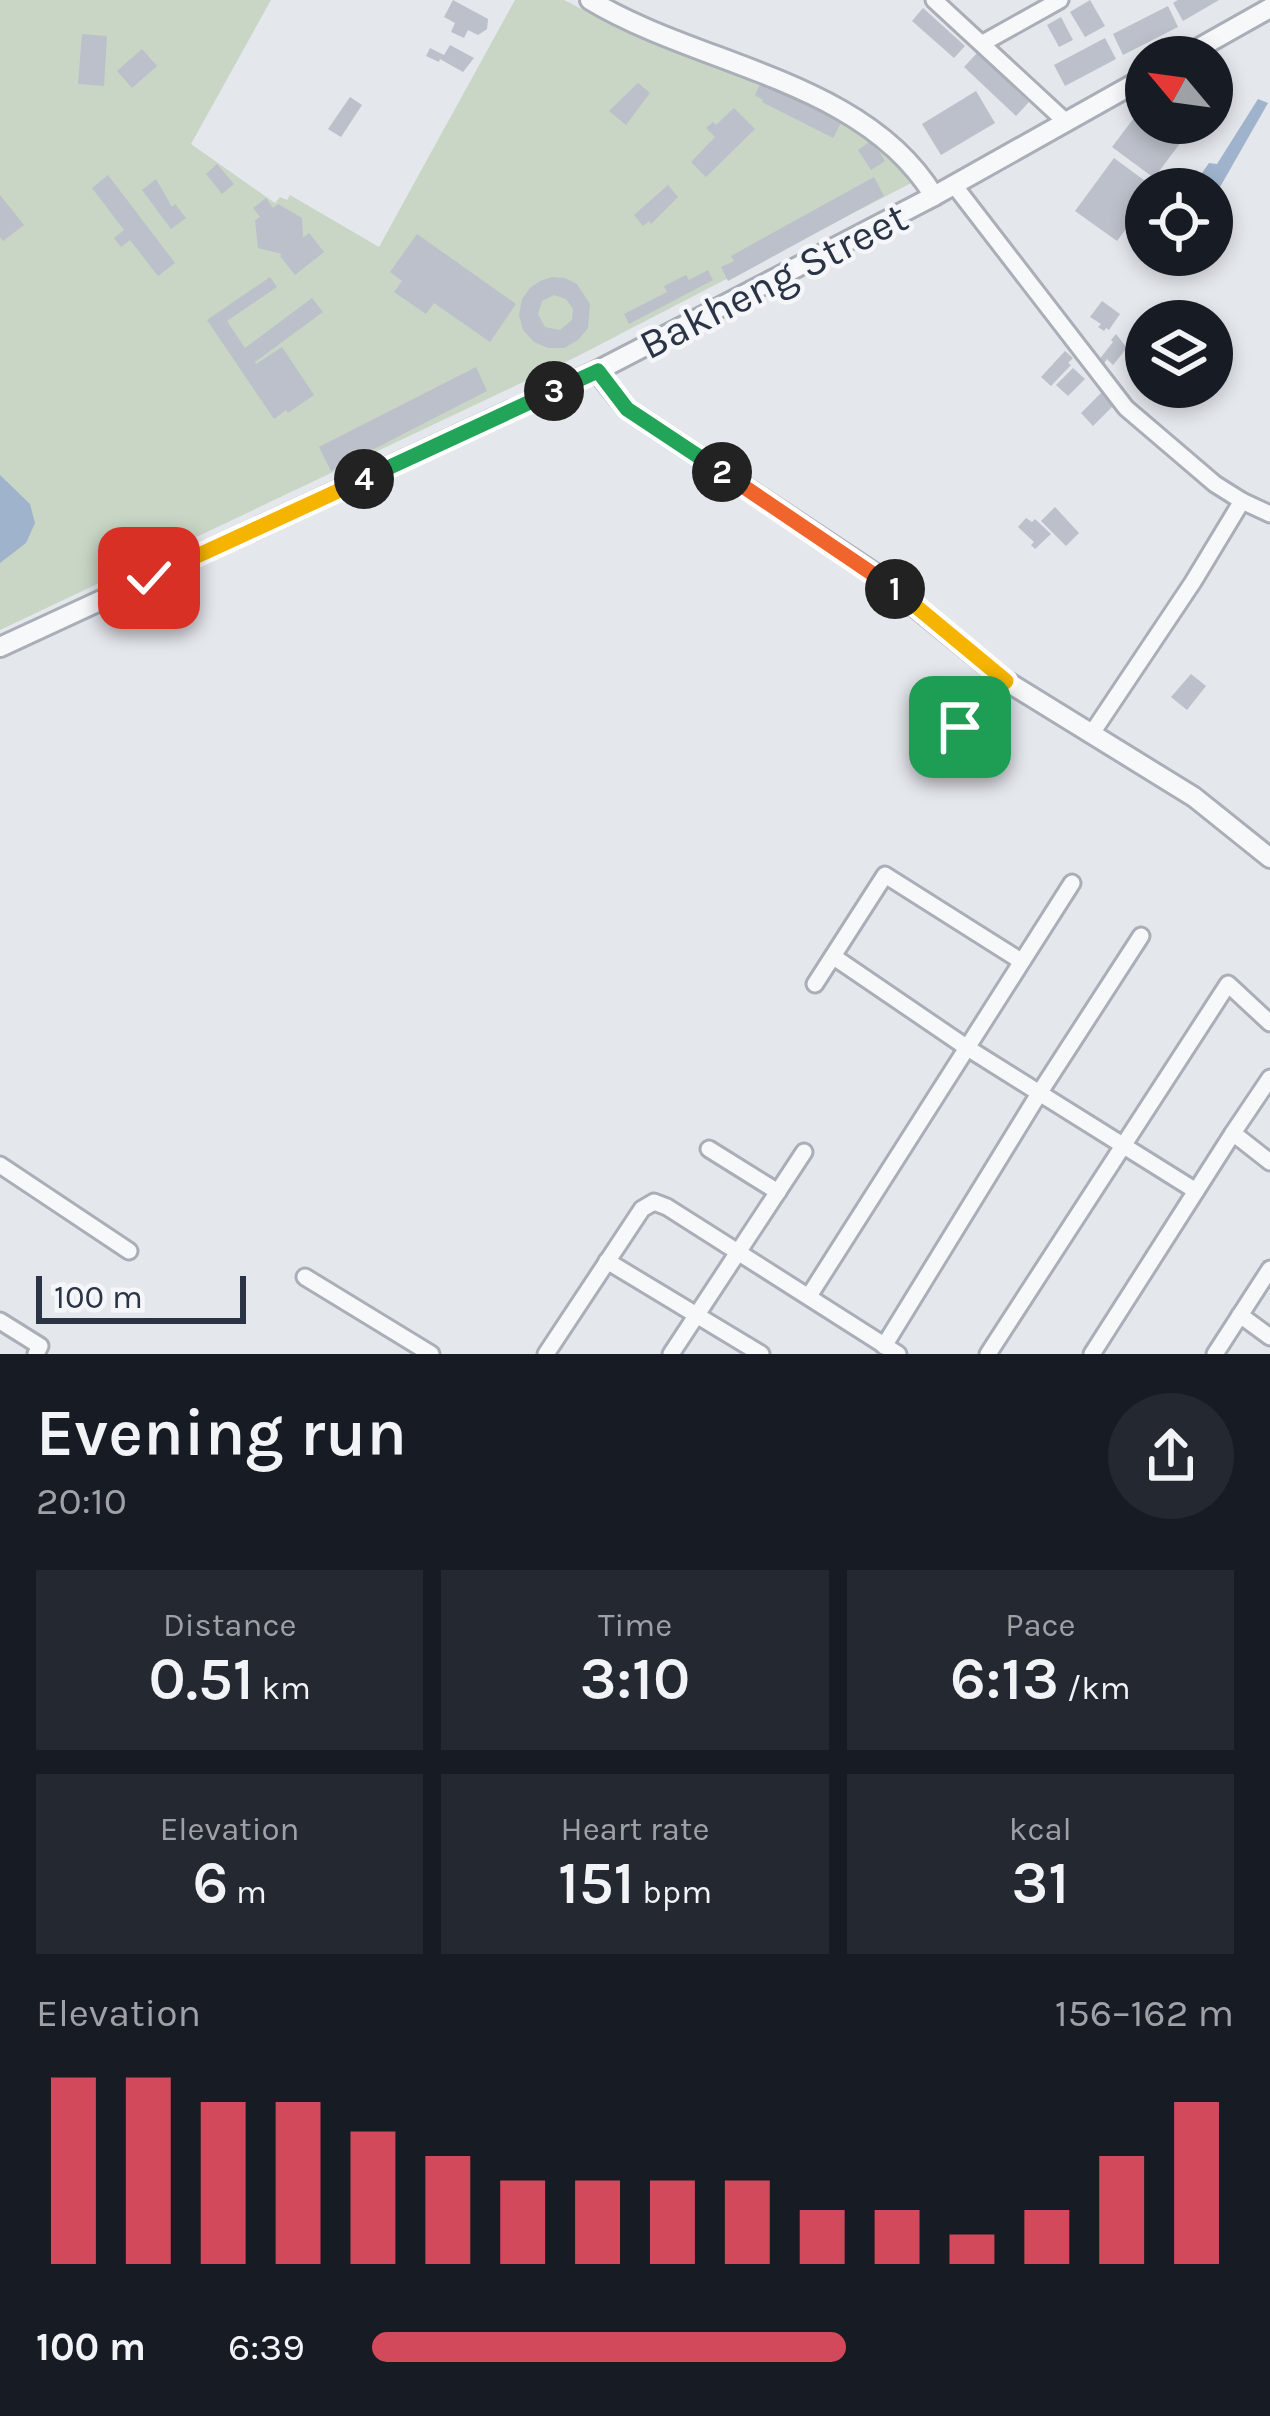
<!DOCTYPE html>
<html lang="en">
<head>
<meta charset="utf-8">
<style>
  body { margin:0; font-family:Karla,sans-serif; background:#242831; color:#f1f3f6; height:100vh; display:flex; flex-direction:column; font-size:45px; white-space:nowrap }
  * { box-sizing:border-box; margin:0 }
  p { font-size:39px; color:#9ea1a6 }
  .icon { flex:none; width:66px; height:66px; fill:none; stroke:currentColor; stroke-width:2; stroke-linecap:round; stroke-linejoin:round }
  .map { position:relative; height:1354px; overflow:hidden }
  .side { display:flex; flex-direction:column; background:#171b24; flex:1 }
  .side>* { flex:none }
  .needle { width:78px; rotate:299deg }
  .controls { position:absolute; left:1125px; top:36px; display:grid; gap:24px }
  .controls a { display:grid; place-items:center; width:108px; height:108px; border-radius:50%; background:#171b24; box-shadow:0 6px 18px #0003; font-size:60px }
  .scale { position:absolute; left:36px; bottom:30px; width:210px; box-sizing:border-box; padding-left:12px; border:6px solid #2b3445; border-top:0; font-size:33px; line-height:42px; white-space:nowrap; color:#2b3445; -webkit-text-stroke:9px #f4f6f9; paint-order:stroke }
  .pin { position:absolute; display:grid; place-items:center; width:102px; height:102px; color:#fff; margin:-51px; border-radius:24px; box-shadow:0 6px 18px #0006 }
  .km { position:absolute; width:60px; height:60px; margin:-30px; border-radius:50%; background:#222; color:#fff; font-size:33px; line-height:60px; text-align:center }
  .round { display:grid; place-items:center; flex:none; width:126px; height:126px; border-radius:63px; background:#242831 }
  .headline { display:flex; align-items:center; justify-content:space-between; height:204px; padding:0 36px }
  h1 { font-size:66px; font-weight:600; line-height:90px }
  .metrics { display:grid; grid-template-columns:repeat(3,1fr); gap:18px; height:204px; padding:12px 36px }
  .metrics div { display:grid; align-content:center; border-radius:0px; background:#242831; text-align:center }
  .metrics b { font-size:60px; font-weight:600 }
  .metrics small { font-size:33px; font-weight:400 }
  .metrics p { font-size:33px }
  .chart { height:336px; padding:24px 36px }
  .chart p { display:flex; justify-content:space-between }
  .chart svg { width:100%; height:216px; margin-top:12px; stroke:#d1495b; stroke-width:6 }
  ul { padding:0 36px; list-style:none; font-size:39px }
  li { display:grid; grid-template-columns:192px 144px 1fr; align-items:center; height:90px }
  li i { height:30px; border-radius:15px; background:#d1495b }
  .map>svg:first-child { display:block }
  .green { fill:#c9d6c5 }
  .water { fill:#9fb4cc }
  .building { fill:#bbc0ca; fill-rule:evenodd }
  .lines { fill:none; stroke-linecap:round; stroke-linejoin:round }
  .minor-casing { stroke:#a9aeb7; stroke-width:21 }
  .tertiary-casing { stroke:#a9aeb7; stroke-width:24 }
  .minor { stroke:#f7f8fa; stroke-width:15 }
  .tertiary { stroke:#f7f8fa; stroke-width:18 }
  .split-1-casing { stroke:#fff; stroke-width:24 }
  .split-2-casing { stroke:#fff; stroke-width:24 }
  .split-3-casing { stroke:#fff; stroke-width:24 }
  .split-4-casing { stroke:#fff; stroke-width:24 }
  .split-5-casing { stroke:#fff; stroke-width:24 }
  .split-1 { stroke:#f5b400; stroke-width:15 }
  .split-2 { stroke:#f0652b; stroke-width:15 }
  .split-3 { stroke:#22a559; stroke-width:15 }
  .split-4 { stroke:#22a559; stroke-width:15 }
  .split-5 { stroke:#f5b400; stroke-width:15 }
  .labels { text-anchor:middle; stroke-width:9; stroke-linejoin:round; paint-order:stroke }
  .street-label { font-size:42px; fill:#2b3445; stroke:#f4f6f9 }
</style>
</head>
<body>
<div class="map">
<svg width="1270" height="1354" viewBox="0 0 1270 1354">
  <rect width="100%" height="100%" fill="#e4e7ec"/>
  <!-- green -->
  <path class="green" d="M0 0H271L191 144 275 203 280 197 287 200 290 195 379 247 515 0H564L599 18 728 71 862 132 915 181 576 357 0 630Z"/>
  <!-- water -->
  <g class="water">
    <path d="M1258 99 1268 103 1212 201V189H1191L1193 186 1209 163 1217 164Z"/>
    <path d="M0 475 30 504 35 523 26 543 0 563Z"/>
  </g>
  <!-- building -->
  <g class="building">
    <path d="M453 0 488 19 487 29 478 35 468 30 464 38 451 32 455 23 444 17Z"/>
    <path d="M1090 0 1105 26 1085 37 1070 12Z"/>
    <path d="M1178 0H1219L1183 21 1173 3Z"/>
    <path d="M1168 6 1178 27 1123 55 1113 34Z"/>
    <path d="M923 8 965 46 954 58 912 21Z"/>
    <path d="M1061 17 1073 40 1059 47 1047 25Z"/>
    <path d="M82 34 107 36 104 86 78 84Z"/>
    <path d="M1105 38 1116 59 1065 86 1054 65Z"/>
    <path d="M450 45 474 58 463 72 440 59 439 62 426 56 430 48 444 55Z"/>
    <path d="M142 49 157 66 132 88 117 71Z"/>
    <path d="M977 53 1029 102 1016 116 964 67Z"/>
    <path d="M761 82 841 123 833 138 762 102 763 100 755 95Z"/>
    <path d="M638 83 650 93 626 125 609 111Z"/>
    <path d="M976 91 995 123 941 155 922 124Z"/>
    <path d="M350 97 362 105 341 137 328 129Z"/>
    <path d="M1146 102V123H1189L1193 126 1154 178 1112 147Z"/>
    <path d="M734 108 755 129 706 177 691 162 715 137 706 128 713 122 716 125Z"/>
    <path d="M872 140 885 161 871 170 858 150Z"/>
    <path d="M1114 158 1156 189H1146V202L1117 241 1075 211Z"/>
    <path d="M217 164 234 184 222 194 206 174Z"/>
    <path d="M108 175 175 263 158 276 130 240 121 247 114 238 124 230 92 188Z"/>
    <path d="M874 177 884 196 728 281 721 267 734 261 731 256Z"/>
    <path d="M156 179 172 207 175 204 186 218 171 229 142 190Z"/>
    <path d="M668 185 678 197 651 224 649 221 643 226 634 215Z"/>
    <path d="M0 195 24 225 3 241 0 237Z"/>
    <path d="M266 198 273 208 278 204 302 218 303 238 309 233 324 252 295 275 280 256 282 254 258 248 255 220 260 217 253 208Z"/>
    <path d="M417 234 516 304 490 342 434 303 426 314 394 292 402 281 390 272Z"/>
    <path d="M708 270 713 280 629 324 624 314 667 292 664 286 686 275 689 280Z"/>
    <path d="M270 277 277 287 227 321 245 348 312 298 323 312 255 362 256 364 282 347 314 395 288 413 286 410 274 419 207 320Z"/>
    <path d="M552 277 565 278 577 284 590 304 588 328 578 340 564 348H548L534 342 523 330 519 315 522 299 530 288 540 281ZM554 295 566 299 573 309 572 320 560 330 545 327 538 314 542 301Z"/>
    <path d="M1102 301 1120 314 1109 330 1106 328 1104 331 1098 327 1101 324 1090 317Z"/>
    <path d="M1116 334 1127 348 1113 365 1107 359 1103 365 1098 361 1113 342 1111 340Z"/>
    <path d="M1065 351 1073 358 1068 363 1071 365 1051 386 1041 377Z"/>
    <path d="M476 367 487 391 331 471 319 447Z"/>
    <path d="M1073 368 1085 379 1068 396 1056 385Z"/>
    <path d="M1105 389 1117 402 1093 426 1081 413Z"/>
    <path d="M1055 507 1079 533 1066 546 1041 521Z"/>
    <path d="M1026 518 1032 522 1035 519 1051 534 1035 549 1031 545 1034 542 1018 527Z"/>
    <path d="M1191 674 1206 686 1187 710 1171 697Z"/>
    <path d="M957 680 966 688 970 683 977 690 960 709 945 695Z"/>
  </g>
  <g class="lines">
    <defs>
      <g id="minor">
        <path d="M934 0 1066 122"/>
        <path d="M983 43 1060 0"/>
        <path d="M954 185 1126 408 1215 484 1242 501 1270 514"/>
        <path d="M960 727 1006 681"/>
        <path d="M1092 733 1193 582 1242 501"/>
        <path d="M834 957 966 1047 1196 1191 1233 1133 1270 1162"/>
        <path d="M815 984 885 875 1021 961"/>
        <path d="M1233 1133 1270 1078"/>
        <path d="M709 1149 778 1192"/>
        <path d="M0 1165 129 1251"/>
        <path d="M607 1261 761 1354"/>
        <path d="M305 1277 431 1354"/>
        <path d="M809 1296 1072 883"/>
        <path d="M1240 1315 1270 1337"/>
        <path d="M0 1321 40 1346 36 1354"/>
        <path d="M884 1346 1040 1092 1141 936"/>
        <path d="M546 1354 642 1209 654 1202 667 1207 898 1354"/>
        <path d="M671 1354 804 1152"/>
        <path d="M988 1354 1228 984 1270 1023"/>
        <path d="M1092 1354 1196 1191"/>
        <path d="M1215 1354 1270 1269"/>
      </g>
      <g id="tertiary">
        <path d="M590 0C699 66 864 80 934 196"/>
        <path d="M1183 57 1270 8"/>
        <path d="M597 371 627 409 874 573 1006 681 1194 797 1270 858"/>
        <path d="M0 647 597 371 934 196 1146 77"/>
      </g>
    </defs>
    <!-- minor casing -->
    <use href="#minor" class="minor-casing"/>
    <!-- tertiary casing -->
    <use href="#tertiary" class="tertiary-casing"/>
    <!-- minor -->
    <use href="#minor" class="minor"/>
    <!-- tertiary -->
    <use href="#tertiary" class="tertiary"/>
  </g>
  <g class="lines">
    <defs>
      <path id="split-1" d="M895 589 1006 681 960 727"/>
      <path id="split-2" d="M722 472 895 589"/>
      <path id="split-3" d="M554 391 598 371 627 409 722 472"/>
      <path id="split-4" d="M364 479 554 391"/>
      <path id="split-5" d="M149 578 364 479"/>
    </defs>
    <!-- split-1 casing -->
    <use href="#split-1" class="split-1-casing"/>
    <!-- split-2 casing -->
    <use href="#split-2" class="split-2-casing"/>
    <!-- split-3 casing -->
    <use href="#split-3" class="split-3-casing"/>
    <!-- split-4 casing -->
    <use href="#split-4" class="split-4-casing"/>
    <!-- split-5 casing -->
    <use href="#split-5" class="split-5-casing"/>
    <!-- split-1 -->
    <use href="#split-1" class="split-1"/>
    <!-- split-2 -->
    <use href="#split-2" class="split-2"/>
    <!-- split-3 -->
    <use href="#split-3" class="split-3"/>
    <!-- split-4 -->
    <use href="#split-4" class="split-4"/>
    <!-- split-5 -->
    <use href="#split-5" class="split-5"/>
  </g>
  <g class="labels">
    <!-- street labels -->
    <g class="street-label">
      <text transform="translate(773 280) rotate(-27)" y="15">Bakheng Street</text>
    </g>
  </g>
</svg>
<div class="controls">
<a><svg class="needle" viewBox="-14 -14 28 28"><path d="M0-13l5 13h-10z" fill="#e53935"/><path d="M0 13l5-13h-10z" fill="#9ea1a6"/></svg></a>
<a><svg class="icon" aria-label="locate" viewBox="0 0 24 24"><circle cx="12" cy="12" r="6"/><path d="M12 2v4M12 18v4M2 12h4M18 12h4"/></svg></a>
<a><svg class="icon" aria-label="layers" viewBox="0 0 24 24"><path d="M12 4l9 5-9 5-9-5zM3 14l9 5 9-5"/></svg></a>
</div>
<div class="scale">100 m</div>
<div class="pin" style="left:960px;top:727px;background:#1e9e55"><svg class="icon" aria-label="arrive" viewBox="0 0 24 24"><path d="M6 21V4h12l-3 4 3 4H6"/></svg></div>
<div class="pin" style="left:149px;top:578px;background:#d93025"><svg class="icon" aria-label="check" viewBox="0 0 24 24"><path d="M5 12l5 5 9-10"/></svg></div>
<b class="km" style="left:895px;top:589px">1</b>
<b class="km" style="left:722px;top:472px">2</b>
<b class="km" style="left:554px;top:391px">3</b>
<b class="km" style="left:364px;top:479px">4</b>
</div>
<section class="side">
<div class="headline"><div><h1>Evening run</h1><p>20:10</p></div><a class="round"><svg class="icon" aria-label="share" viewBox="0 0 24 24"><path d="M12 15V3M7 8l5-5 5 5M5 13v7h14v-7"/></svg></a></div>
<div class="metrics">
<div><p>Distance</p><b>0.51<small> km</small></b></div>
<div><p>Time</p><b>3:10</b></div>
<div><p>Pace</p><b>6:13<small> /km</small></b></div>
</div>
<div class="metrics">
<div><p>Elevation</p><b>6<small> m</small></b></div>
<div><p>Heart rate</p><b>151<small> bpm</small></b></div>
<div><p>kcal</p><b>31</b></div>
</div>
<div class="chart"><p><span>Elevation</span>156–162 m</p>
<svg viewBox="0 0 160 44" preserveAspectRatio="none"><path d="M5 44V6M15 44V6M25 44V11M35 44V11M45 44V17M55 44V22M65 44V27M75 44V27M85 44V27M95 44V27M105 44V33M115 44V33M125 44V38M135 44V33M145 44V22M155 44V11"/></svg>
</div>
<ul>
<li><b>100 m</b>6:39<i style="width:55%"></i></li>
</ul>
</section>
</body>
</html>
